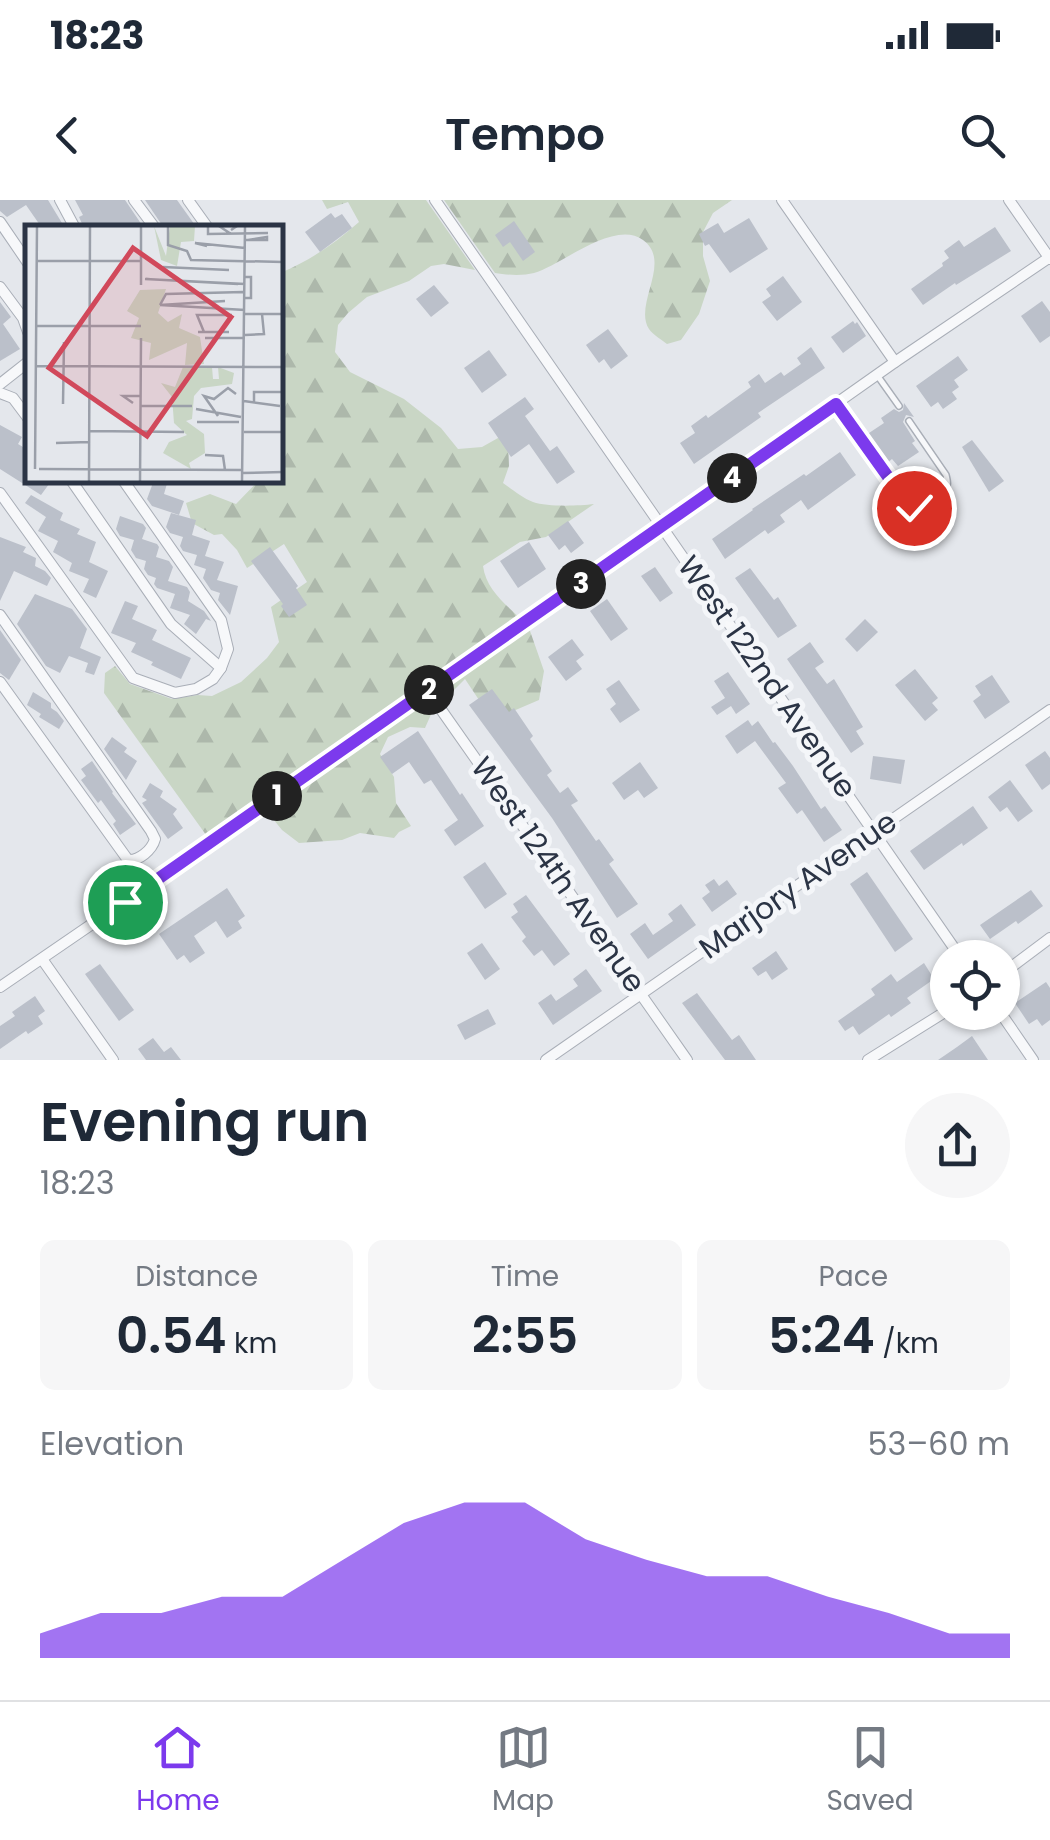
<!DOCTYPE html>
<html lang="en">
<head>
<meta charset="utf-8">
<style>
  body { margin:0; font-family:Poppins,sans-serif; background:#f6f6f7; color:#1f2937; height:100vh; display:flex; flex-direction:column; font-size:38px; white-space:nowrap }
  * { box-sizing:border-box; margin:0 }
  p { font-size:32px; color:#747a83 }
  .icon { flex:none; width:55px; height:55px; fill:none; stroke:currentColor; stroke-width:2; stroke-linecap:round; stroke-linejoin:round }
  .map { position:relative; height:860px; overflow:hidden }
  .drawer { display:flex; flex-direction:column; background:#fff; flex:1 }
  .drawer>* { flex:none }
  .tools { position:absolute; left:930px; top:740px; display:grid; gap:20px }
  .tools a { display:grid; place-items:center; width:90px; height:90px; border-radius:50%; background:#fff; box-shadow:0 2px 8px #0004; font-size:50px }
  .pin { position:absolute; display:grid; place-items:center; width:85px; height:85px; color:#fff; margin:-42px; border:5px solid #fff; border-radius:50%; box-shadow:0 2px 10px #0007 }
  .km { position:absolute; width:50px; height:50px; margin:-25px; border-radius:50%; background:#222; color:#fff; font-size:28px; line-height:50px; text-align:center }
  .round { display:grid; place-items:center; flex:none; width:105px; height:105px; border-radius:52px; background:#f6f6f7 }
  .overview { display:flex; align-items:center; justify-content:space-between; height:170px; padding:0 40px }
  h1 { font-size:55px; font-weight:600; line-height:75px }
  .figures { display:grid; grid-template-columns:repeat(3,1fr); gap:15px; height:170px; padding:10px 40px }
  .figures div { display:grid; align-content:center; border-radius:15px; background:#f6f6f7; text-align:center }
  .figures b { font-size:50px; font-weight:600 }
  .figures small { font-size:28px; font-weight:400 }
  .figures p { font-size:28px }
  .chart { height:280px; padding:20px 40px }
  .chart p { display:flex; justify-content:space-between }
  .chart svg { width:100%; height:180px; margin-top:10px; fill:#7c3aed; opacity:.7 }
  .status { display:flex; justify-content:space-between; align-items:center; height:70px; padding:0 50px; background:#fff; direction:ltr }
  .status svg { height:28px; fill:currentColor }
  header { display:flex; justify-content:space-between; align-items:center; height:130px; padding:0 40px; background:#fff; font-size:45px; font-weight:600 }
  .dock { display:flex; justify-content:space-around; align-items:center; height:140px; border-top:2px solid #e0e1e3; background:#fff; font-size:28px; color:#747a83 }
  .dock a { display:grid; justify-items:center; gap:5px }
  .dock .selected { color:#7c3aed }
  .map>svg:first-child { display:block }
  .forest { fill:url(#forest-firs) }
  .building { fill:#bbc0ca }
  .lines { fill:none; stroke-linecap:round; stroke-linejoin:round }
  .lane-casing { stroke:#a9aeb7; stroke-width:8 }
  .street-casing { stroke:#a9aeb7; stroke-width:12 }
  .path { stroke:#c2c5cb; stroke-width:2.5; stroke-dasharray:8 8; stroke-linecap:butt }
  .lane { stroke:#f7f8fa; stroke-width:5 }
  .street { stroke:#f7f8fa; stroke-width:10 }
  .route-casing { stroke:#fff; stroke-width:20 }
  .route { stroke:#7c3aed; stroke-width:12 }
  .labels { text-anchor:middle; stroke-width:10; stroke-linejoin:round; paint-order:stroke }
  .street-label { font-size:30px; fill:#2b3445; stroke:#f4f6f9 }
  .inset-road { fill:none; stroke:#9a9fa9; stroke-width:2.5 }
  .view { fill:#d1495b; fill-opacity:0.15; stroke:#d1495b; stroke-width:5 }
  .inset-edge { fill:none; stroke:#2b3445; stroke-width:5 }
</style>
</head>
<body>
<div class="status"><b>18:23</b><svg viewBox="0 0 49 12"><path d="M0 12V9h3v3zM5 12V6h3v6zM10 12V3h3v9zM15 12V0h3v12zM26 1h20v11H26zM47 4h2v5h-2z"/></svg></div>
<header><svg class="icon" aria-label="back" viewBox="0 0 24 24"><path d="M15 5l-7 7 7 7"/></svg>Tempo<svg class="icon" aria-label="search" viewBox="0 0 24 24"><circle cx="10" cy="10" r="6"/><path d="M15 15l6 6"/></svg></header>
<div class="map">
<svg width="1050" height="860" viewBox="0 0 1050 860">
  <defs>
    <pattern id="forest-firs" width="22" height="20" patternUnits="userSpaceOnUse" patternTransform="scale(2.5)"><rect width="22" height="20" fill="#c9d6c5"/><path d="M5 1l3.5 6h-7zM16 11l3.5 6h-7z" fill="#adb8ab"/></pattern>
  </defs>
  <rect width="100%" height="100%" fill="#e4e7ec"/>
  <!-- forest -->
  <g class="forest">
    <path d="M322 0H426L475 70 444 64 431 66 409 81 367 97 348 113 338 125 335 152 350 172 404 199 441 228 458 249 482 247 498 238 508 241 509 266 503 283C512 289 522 298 533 302 547 307 578 306 594 304L546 337 520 342 483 366C486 389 504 403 521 419L486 443 494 453 529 428 544 471 539 500 506 514 485 509 465 479 444 500 431 482 419 489 433 510 425 528 410 527 388 537 380 554 394 577 396 603 411 626 399 632 394 638 360 633 342 640 299 643 282 630 265 609 214 646 104 493 105 473 115 466 130 484 172 499 198 495 212 496 241 482 267 458 279 442 271 407 307 382 284 344 247 368 237 350 222 334 214 335 192 323 186 303 210 294 236 304 259 280H280V73C311 60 334 44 359 22L348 2 327 9Z"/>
    <path d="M444 0H732L713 13 703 32V56L710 81 699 114 681 140 667 144C662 140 653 135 649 129 633 104 673 62 643 40 614 19 562 65 534 73 523 76 506 75 495 73Z"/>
  </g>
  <!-- building -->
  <g class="building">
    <path d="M0 0H48L65 28H42L26 5 7 17 0 11Z"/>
    <path d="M75 0H125L144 28H84L79 17 83 15Z"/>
    <path d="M145 0H177L197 28H164Z"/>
    <path d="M331 13 335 18 342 14 352 28 320 52 305 32Z"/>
    <path d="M749 18 768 49 730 73 709 44 705 46 699 34 718 23 724 33Z"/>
    <path d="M514 21 535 52 523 61 510 42 503 47 495 35Z"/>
    <path d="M995 27 1011 51 956 85 955 83 923 105 911 89 943 66 942 63 949 58 944 51 959 40 964 47Z"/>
    <path d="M783 76 802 102 777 121 762 102 771 96 766 89Z"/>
    <path d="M434 85 449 103 431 117 416 99Z"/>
    <path d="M1042 101 1050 112V136L1040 143 1021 116Z"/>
    <path d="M0 102 11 117 3 124 20 149 0 161Z"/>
    <path d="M853 121 855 124 857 122 866 136 843 153 831 137Z"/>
    <path d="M608 129 628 156 611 169 604 159 599 163 586 145Z"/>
    <path d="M811 147 825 168 758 213 761 217 694 264 680 243 695 233 691 226 706 215 708 218 751 187 748 182 759 174 765 183 781 172 784 176 801 164 797 158Z"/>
    <path d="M489 150 507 175 482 193 464 168Z"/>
    <path d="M958 156 968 170 954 180 959 187 952 192 957 199 943 209 938 202 931 207 916 186Z"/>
    <path d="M525 197 534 209 525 216 550 251 557 246 575 272 557 284 529 244 511 257 488 223Z"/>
    <path d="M904 203 914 217 906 215 903 222 915 241 912 243 919 252 898 266 892 259 886 264 866 235 884 223 881 218 894 209 899 212 903 210Z"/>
    <path d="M0 225 22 237 18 244 28 250V280H52L41 295 0 269Z"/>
    <path d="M972 240 1004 281 989 292 962 247Z"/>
    <path d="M840 252 856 275 808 310 801 300 780 315 785 322 768 334 765 330 725 359 712 339 753 310 752 309 804 274 806 276Z"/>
    <path d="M154 280H168L164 294 184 301 179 315 152 306 147 299Z"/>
    <path d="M31 295 63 313 60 320 80 329 77 334 96 342 89 362 108 371 96 398 83 392 89 379 69 371 72 363 53 352 58 341 38 331 46 317 25 303Z"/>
    <path d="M171 313 196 320 192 335 210 341 205 356 224 362 217 380 238 386 230 415 218 400 220 393 211 390 203 378 206 369 194 365 197 355 183 351 180 346 183 337 170 333 166 327Z"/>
    <path d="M120 316 143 324 146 328 142 339 157 344 159 347 156 357 169 361 173 367 168 381 187 387 190 392 188 401 204 411 211 421 206 419 196 434 184 424 190 415 170 408 175 394 157 388 154 384 156 378 148 375 144 369 146 361 136 358 131 350 134 340 120 336 116 329Z"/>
    <path d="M568 321 584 343 571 353 565 345 559 350 548 335Z"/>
    <path d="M0 337 26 347 23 352 36 358 35 366 45 371 51 378 47 386 14 371 0 401Z"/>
    <path d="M529 342 546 369 518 388 500 361Z"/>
    <path d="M270 347 298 386 296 388 307 405 289 417 281 406 283 404 251 361Z"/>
    <path d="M655 367 673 393 660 402 641 376Z"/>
    <path d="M750 368 774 400 778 397 797 426 778 438 735 378Z"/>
    <path d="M35 394 72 409 87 429 80 448 101 457 94 475 85 472 88 463 69 456 60 473 46 466 17 424Z"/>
    <path d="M607 399 628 429 611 441 590 411Z"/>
    <path d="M125 401 138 406 132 419 157 430 152 440 191 458 181 479 151 465 153 462 131 452 136 443 111 433Z"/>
    <path d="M865 419 878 432 857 452 845 439Z"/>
    <path d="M0 430 21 460 9 480 0 473Z"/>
    <path d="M572 439 584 455 576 461 582 469 566 481 548 457Z"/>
    <path d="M810 442 824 462 815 468 827 484 834 479 863 527 856 531 864 544 851 553 787 459Z"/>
    <path d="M915 469 938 498 932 503 938 510 925 521 895 485Z"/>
    <path d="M728 472 750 504 736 514 731 506 717 515 711 507 725 498 714 481Z"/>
    <path d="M992 475 1010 502 985 519 973 501 981 495 975 486Z"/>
    <path d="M619 480 640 510 620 523 610 509 616 504 606 489Z"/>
    <path d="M492 489 509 512 514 508 533 536 530 539 552 571 547 575 560 593 568 587 578 601 571 605 596 641 599 639 614 660 609 664 638 704 617 718 552 618 469 505Z"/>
    <path d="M33 492 51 503V508L57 512 64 521 59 529 39 517 41 514 27 505Z"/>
    <path d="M748 520 752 526 758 521 773 543 775 542 793 566 821 609 825 606 842 630 824 642 802 610 797 614 778 588 786 583 755 541 737 554 725 536Z"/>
    <path d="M418 531 460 595 462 593 484 626 455 646 444 630 458 620 431 580 424 584 409 562 392 574 380 557Z"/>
    <path d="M112 537 127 548 124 552 137 561 126 580 104 549Z"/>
    <path d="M1045 551 1050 558V584L1042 590 1025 565Z"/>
    <path d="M873 556 905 560 901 584 870 579Z"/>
    <path d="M92 561 113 592 112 593 136 624 120 635 113 624 116 621 101 600 98 603 81 580 86 576 81 569Z"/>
    <path d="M640 562 658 588 644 598 638 590 624 600 612 583Z"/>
    <path d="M1010 580 1033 611 1018 622 1007 607 1000 612 988 597Z"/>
    <path d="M150 583 163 591 160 597 177 609 173 614 183 628 168 639 142 603 147 600 142 597Z"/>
    <path d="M973 606 988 628 963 646 962 643 924 670 910 651Z"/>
    <path d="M485 662 507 694 485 709 463 677Z"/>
    <path d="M867 672 913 739 895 752 850 684Z"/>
    <path d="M714 679 719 686 727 680 737 694 712 712 702 698 710 692 705 685Z"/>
    <path d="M227 688 245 716 238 721 242 728 227 738 216 721 194 736 205 753 190 763 184 755 177 760 159 734Z"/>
    <path d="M1031 690 1043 706 1018 724 1016 721 990 739 980 725Z"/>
    <path d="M526 695 570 754 554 766 542 750 534 756 522 741 526 737 511 717 518 712 513 704Z"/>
    <path d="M681 704 696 725 648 759 630 734 645 723 653 735 673 721 668 714Z"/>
    <path d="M482 743 500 769 485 780 467 753Z"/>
    <path d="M776 751 788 769 772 780 766 771 758 776 752 768Z"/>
    <path d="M924 763 934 779 907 798 911 803 891 817 889 814 859 835 853 826 845 831 838 821 875 795 871 789 891 774 897 782Z"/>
    <path d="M100 764 134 810 119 821 85 774Z"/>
    <path d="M586 769 602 791 553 825 538 803 551 794 556 801 578 786 573 779Z"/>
    <path d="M1046 782 1050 788V820L1042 826 1037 819 1029 824 1015 803Z"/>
    <path d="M697 793 732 840 739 835 756 860H725L682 803Z"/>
    <path d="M35 796 45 811 38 816 43 824 28 834 26 831 0 849V826L15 816 12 812Z"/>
    <path d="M488 809 496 824 465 840 457 825Z"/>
    <path d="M972 836 988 860H938L957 847Z"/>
    <path d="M153 838 164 852 171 847 181 860H146L138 849Z"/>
  </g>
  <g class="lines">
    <defs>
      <g id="lane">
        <path d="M877 175 899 206"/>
        <path d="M837 206 906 302 914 308C923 307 940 298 946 289 949 284 947 280 946 275L909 221"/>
      </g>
      <g id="street">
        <path d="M60 0 75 28"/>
        <path d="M134 0 155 28"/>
        <path d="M188 0 208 28"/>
        <path d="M435 0 961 758"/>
        <path d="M782 0 895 162"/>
        <path d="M1009 0 1050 59"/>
        <path d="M0 22 28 63"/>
        <path d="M0 87 23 118 28 132"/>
        <path d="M0 184 28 162"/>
        <path d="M0 193 13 198 28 218"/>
        <path d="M71 280 171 424 221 468"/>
        <path d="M0 293 133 478 175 493 196 489 213 479 221 468 228 449 221 420 123 280"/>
        <path d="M0 415 151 631 155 639C152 650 139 661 128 660L0 482"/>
        <path d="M495 444 895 162 1050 57"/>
        <path d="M428 491 687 860"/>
        <path d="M42 759 113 860"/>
        <path d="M1002 774 1050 738"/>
        <path d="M0 787 184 661"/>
        <path d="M1000 812 1033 860"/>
        <path d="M546 860 1050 510"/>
        <path d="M868 860 948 810"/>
      </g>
    </defs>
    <!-- lane casing -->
    <use href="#lane" class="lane-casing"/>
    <!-- street casing -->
    <use href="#street" class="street-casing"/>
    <!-- path -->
    <g class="path">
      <path d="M439 483 486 451"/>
      <path d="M193 654 420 496"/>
    </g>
    <!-- lane -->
    <use href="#lane" class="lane"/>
    <!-- street -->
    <use href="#street" class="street"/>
  </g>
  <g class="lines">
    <defs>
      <path id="route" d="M125 702 836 204 906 302 914 308"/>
    </defs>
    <!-- route casing -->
    <use href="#route" class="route-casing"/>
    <!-- route -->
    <use href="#route" class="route"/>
  </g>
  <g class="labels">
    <!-- street labels -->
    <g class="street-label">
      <text transform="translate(767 477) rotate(55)" y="10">West 122nd Avenue</text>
      <text transform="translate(558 675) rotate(55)" y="10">West 124th Avenue</text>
      <text transform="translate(798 685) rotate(-35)" y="10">Marjory Avenue</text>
    </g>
  </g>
  <!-- overview -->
  <g transform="translate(25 25)">
    <rect width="258" height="258" fill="#e4e7ec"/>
    <path d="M129 1 141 31 145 1H170L169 16 156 17 152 41 136 35ZM141 64 133 88 143 97 157 89 154 103 175 112 179 139 160 140 162 118 124 135 126 118 106 113 114 93 102 86 115 65ZM158 142H187L188 154H194L193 142 209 148 207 159 176 163 169 171 167 194 161 196 179 209 180 228 164 238 166 244 138 228 144 217 162 210 149 198 147 172 136 158 150 162Z" fill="#c9d6c5"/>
    <path class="inset-road" d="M143 1V20L162 26 166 35 258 37M183 1V9L243 8M206 5 212 1H194L206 9M220 15H242V12L223 15M182 21 170 18 220 23M12 36H116M138 42 204 45M220 52H226V73H220M120 54 220 59M121 54 213 59M116 60V1M135 80 141 69 218 67M135 80 220 85M135 80 200 76M220 89H258M12 101H116M173 107H204M179 107 172 90H207M220 110 239 109 237 89M180 113H220M12 141 258 142M219 176 255 181M108 178 98 171H116M229 178V167H258M38 179 39 117M116 181H167M171 184 216 192M193 191 179 171 189 174 203 163 211 169M172 197H214M64 206 159 207M219 207H258M31 218 64 217M180 230 198 231 200 245M10 244 12 1M14 244 217 245M217 248 258 247M64 257 65 1M115 257 116 113M217 257 220 1"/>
    <path class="view" d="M108 23 206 92 122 211 24 143Z"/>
    <rect width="258" height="258" class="inset-edge"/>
  </g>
</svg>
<div class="tools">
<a><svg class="icon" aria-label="locate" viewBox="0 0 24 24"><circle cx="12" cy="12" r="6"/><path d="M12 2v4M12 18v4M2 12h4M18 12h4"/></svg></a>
</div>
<div class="pin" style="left:125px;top:702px;background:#1e9e55"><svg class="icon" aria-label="arrive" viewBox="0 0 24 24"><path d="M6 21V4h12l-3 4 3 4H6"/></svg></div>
<div class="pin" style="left:914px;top:308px;background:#d93025"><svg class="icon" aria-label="check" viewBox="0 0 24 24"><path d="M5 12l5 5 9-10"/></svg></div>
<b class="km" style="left:277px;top:596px">1</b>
<b class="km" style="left:429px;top:490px">2</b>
<b class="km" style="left:581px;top:384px">3</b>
<b class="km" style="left:732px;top:278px">4</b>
</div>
<section class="drawer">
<div class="overview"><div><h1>Evening run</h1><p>18:23</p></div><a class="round"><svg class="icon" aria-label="share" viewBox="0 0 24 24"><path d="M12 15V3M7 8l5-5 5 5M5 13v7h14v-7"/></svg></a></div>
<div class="figures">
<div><p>Distance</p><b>0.54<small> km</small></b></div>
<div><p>Time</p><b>2:55</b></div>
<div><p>Pace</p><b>5:24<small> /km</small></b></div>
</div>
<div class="chart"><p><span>Elevation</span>53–60 m</p>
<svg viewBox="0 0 160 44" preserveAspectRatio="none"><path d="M0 44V38L10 33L20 33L30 29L40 29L50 20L60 11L70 6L80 6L90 15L100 20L110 24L120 24L130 29L140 33L150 38L160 38V44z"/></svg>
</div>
</section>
<nav class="dock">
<a class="selected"><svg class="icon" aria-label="home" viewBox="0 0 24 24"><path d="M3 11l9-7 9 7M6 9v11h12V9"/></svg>Home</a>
<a><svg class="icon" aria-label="map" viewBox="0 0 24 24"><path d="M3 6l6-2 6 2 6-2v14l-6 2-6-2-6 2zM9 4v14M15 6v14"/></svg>Map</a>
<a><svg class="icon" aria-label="saved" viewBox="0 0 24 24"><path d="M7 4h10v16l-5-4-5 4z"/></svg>Saved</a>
</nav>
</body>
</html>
